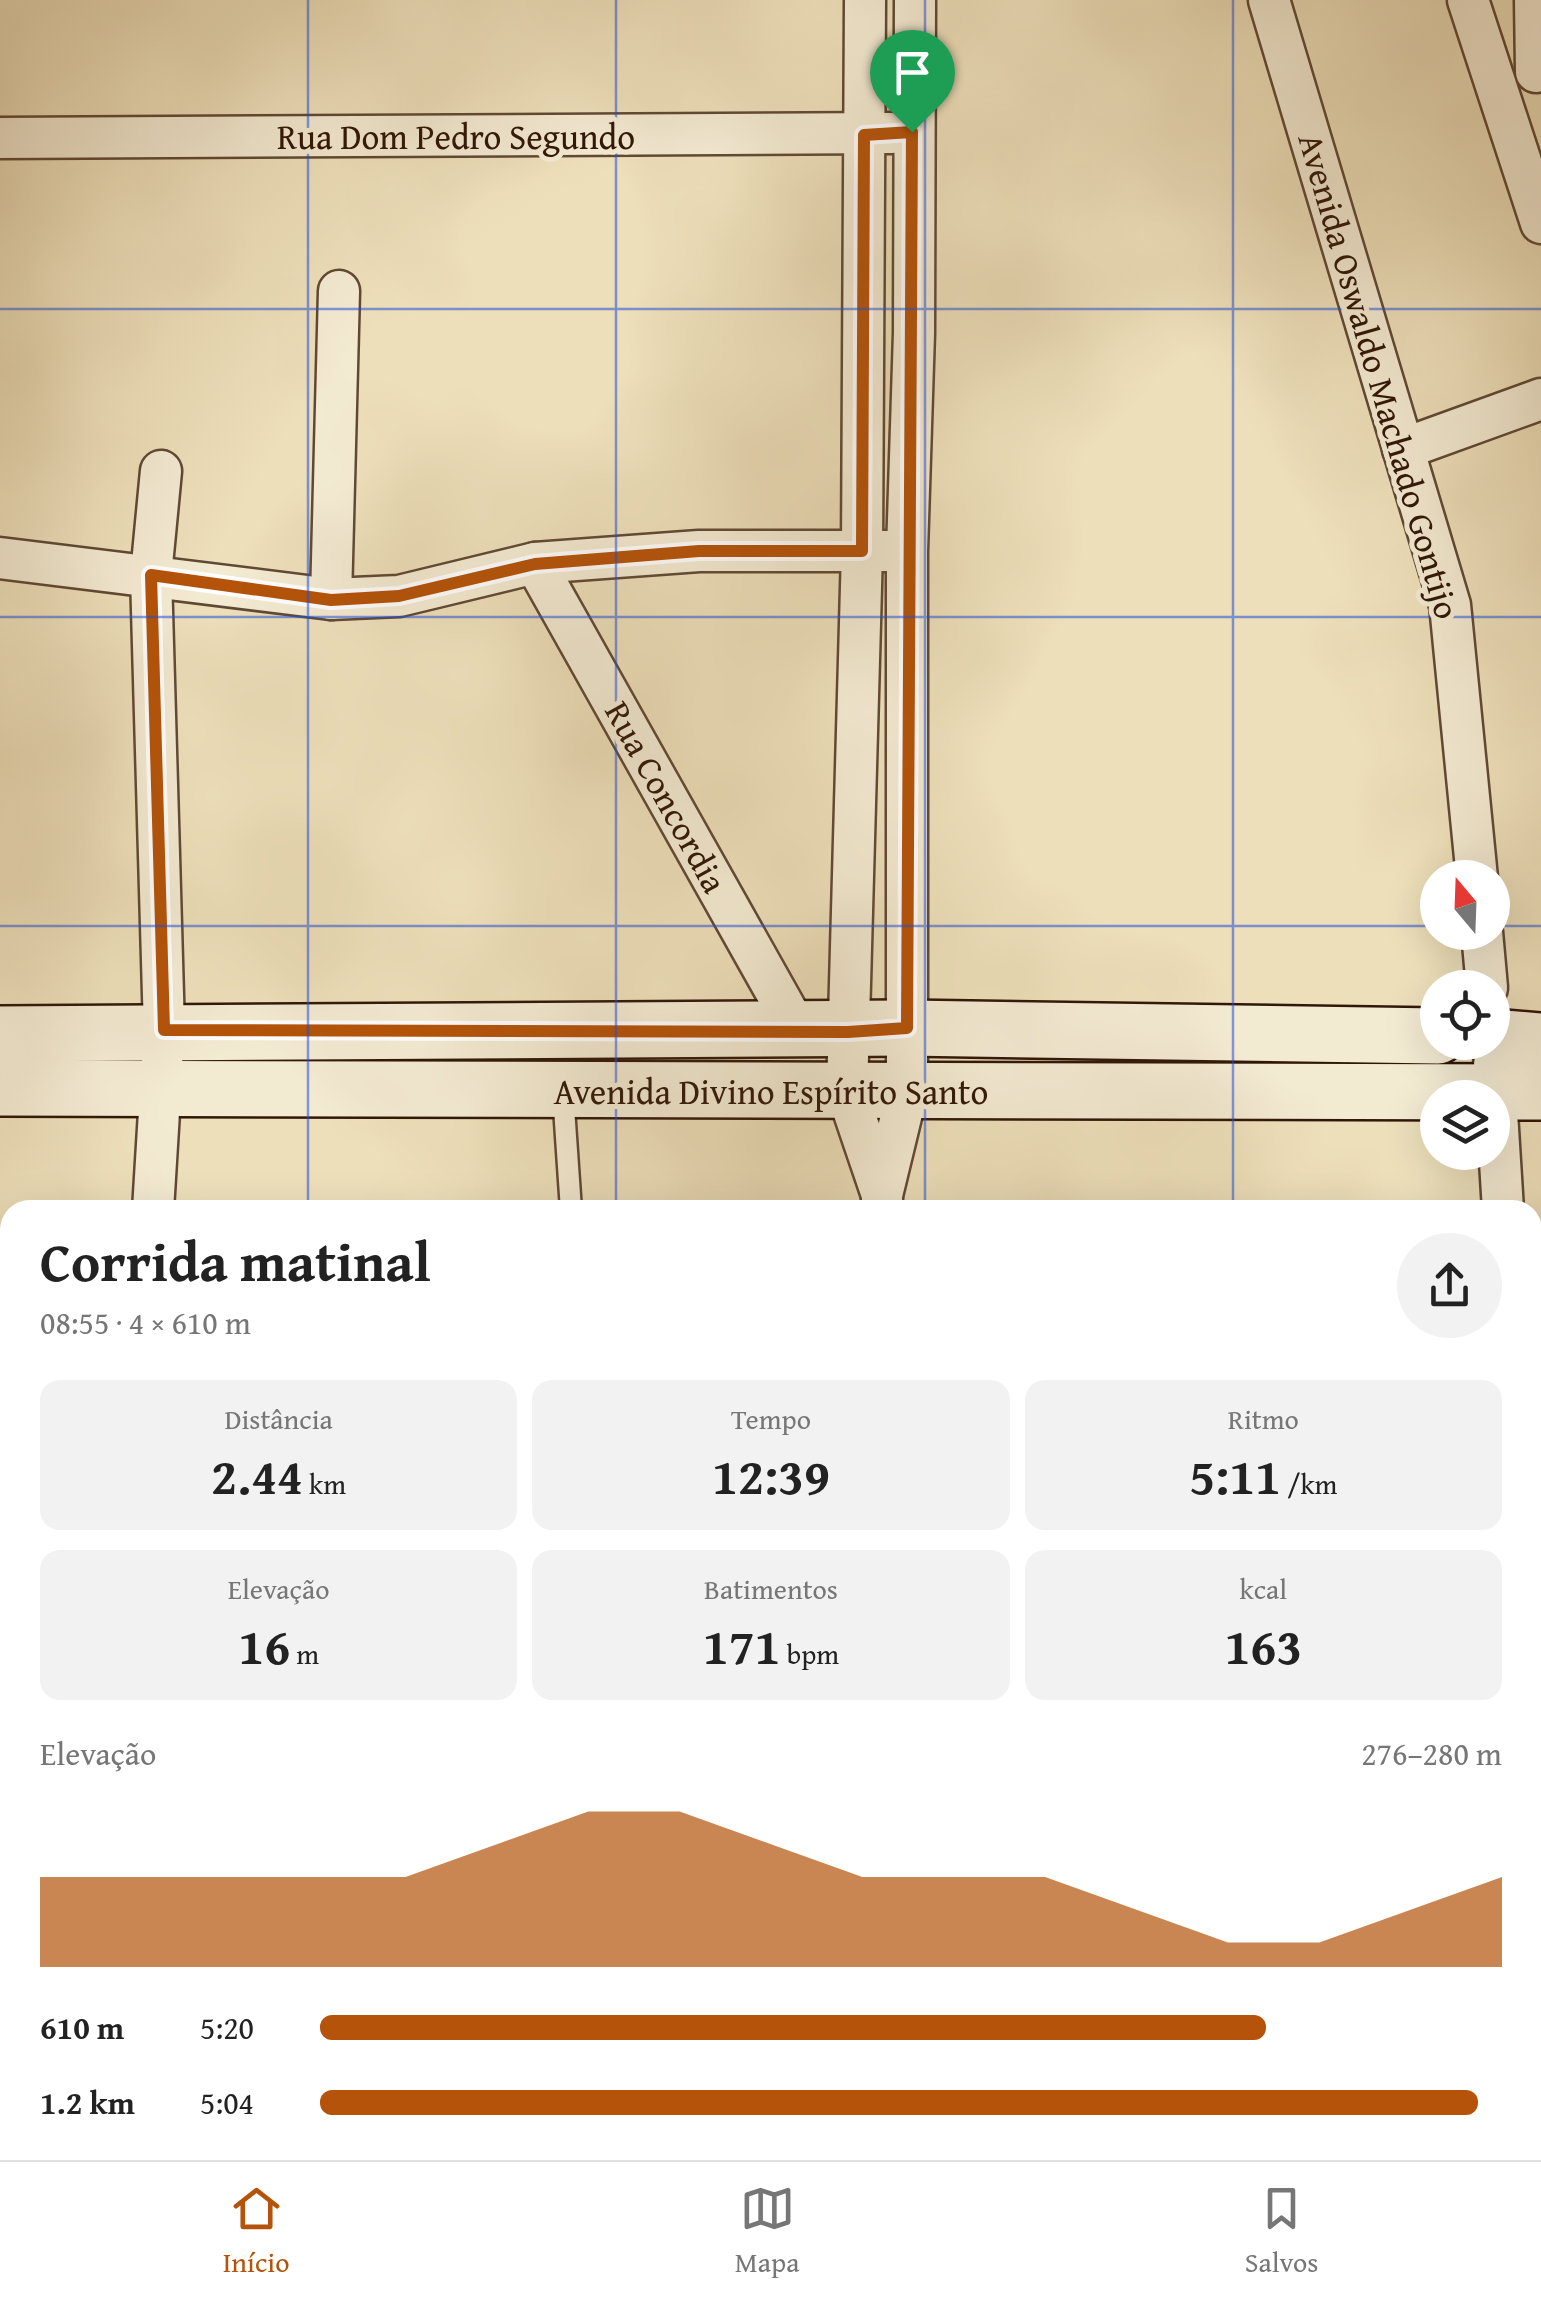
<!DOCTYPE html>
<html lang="pt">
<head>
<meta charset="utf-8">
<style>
  body { margin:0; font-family:"Gentium Book Plus",serif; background:#f2f2f2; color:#222; height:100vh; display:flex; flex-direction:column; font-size:38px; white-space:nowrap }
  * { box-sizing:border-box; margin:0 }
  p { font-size:32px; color:#767676 }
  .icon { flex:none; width:55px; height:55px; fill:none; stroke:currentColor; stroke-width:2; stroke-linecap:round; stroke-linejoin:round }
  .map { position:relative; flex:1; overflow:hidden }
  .panel { position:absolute; left:0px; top:1200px; width:1542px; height:960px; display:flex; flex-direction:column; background:#fff; border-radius:30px 30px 0 0; box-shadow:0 10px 40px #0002 }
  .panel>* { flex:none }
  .needle { width:65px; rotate:341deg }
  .tools { position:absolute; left:1420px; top:860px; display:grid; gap:20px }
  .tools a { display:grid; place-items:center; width:90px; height:90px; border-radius:50%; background:#fff; box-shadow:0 10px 40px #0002; font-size:50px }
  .pin { position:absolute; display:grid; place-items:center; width:85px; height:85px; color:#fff; margin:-102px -42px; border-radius:50% 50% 50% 0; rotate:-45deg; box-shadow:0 0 10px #0007 }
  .pin .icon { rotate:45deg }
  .round { display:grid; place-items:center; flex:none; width:105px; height:105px; border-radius:52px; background:#f2f2f2 }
  .headline { display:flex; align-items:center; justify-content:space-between; height:170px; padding:0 40px }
  h1 { font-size:55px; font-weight:700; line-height:75px }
  .metrics { display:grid; grid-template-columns:repeat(3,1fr); gap:15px; height:170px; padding:10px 40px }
  .metrics div { display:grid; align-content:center; border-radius:20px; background:#f2f2f2; text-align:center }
  .metrics b { font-size:50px; font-weight:700 }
  .metrics small { font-size:28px; font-weight:400 }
  .metrics p { font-size:28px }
  .chart { height:280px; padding:20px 40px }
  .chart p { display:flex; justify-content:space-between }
  .chart svg { width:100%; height:180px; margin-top:10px; fill:#b45309; opacity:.7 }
  ul { padding:0 40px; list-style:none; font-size:32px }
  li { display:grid; grid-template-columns:160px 120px 1fr; align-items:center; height:75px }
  li i { height:25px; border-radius:12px; background:#b45309 }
  .tab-bar { display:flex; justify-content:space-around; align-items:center; height:140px; border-top:2px solid #e0e0e0; background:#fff; font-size:28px; color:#767676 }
  .tab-bar a { display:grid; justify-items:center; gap:5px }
  .tab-bar .current { color:#b45309 }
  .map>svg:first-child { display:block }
  .green { fill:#cdbd9c; stroke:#7f6a52; stroke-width:2.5 }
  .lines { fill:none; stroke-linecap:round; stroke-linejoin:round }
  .lane-casing { stroke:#604934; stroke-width:25 }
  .street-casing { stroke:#604934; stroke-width:45 }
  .secondary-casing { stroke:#311708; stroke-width:60 }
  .lane { stroke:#f3ead2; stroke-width:20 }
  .street { stroke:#f3ead2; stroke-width:40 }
  .secondary { stroke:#f3ead2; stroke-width:55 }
  .route-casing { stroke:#fff; stroke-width:20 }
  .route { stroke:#b45309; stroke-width:12 }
  .grid { fill:none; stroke:#1d4ed8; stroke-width:2.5; stroke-opacity:0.55 }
  .labels { text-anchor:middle; stroke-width:10; stroke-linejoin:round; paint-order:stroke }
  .street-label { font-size:35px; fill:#311708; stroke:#f3ead2 }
</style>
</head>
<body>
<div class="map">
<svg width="1541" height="2160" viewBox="0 0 1541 2160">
  <rect width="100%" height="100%" fill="#eddfba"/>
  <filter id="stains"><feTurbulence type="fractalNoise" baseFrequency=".002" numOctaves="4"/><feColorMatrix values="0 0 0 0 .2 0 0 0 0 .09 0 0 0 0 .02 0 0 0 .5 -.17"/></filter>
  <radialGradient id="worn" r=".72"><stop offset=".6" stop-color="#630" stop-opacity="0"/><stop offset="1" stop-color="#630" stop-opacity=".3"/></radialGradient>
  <!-- green -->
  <path class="green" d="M616 2150H703L705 2160H617Z"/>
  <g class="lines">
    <defs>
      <path id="lane" d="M563 1093 571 1210"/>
      <g id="street">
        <path d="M865 0 862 551 847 1092 882 1195"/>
        <path d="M1269 0 1450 605 1477 878"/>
        <path d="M1468 0 1541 223"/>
        <path d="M1535 0 1536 72"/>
        <path d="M0 138 891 133"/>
        <path d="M1403 449 1541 399"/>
        <path d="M0 558 331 599 399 596 535 563 699 551H889"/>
        <path d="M535 563 798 1031"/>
        <path d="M331 599 339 291"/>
        <path d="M1482 932 1487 988"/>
        <path d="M1494 1064 1503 1210"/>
        <path d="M153 1210 164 1030 151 575 161 471"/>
        <path d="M882 1210V1195L907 1092V551L914 333 915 0"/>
        <path d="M0 1865 10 1862"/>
        <path d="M262 2150 266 2160"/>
        <path d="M603 2150 604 2160"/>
        <path d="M740 2150 744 2160"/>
        <path d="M1033 2160 1035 2150"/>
        <path d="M1112 2160 1114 2150"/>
        <path d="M1416 2160 1417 2150"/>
      </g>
      <g id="secondary">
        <path d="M0 1034 907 1028 1438 1036"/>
        <path d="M1492 1037 1541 1041"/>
        <path d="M0 1088 1541 1092"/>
      </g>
    </defs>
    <!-- lane casing -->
    <use href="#lane" class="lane-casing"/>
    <!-- street casing -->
    <use href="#street" class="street-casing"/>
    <!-- secondary casing -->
    <use href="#secondary" class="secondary-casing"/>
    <!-- lane -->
    <use href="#lane" class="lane"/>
    <!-- street -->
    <use href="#street" class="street"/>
    <!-- secondary -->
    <use href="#secondary" class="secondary"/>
  </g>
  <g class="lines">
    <defs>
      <path id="route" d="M912 132 907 1028 848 1032 164 1030 151 575 331 600 399 596 535 564 699 551H862L864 135Z"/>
    </defs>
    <!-- route casing -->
    <use href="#route" class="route-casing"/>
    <!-- route -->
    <use href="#route" class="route"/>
  </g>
  <!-- grid -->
  <path class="grid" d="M308 0V1210M616 0V1210M925 0V1210M1233 0V1210M0 309H1541M0 617H1541M0 926H1438M1492 926H1541M0 1234H10M1532 1234H1541M0 1543H10M1532 1543H1541M0 1851H10M1532 1851H1541M308 2150V2160M616 2150V2160M925 2150V2160M1233 2150V2160"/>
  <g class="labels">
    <!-- street labels -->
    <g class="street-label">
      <text x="456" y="149">Rua Dom Pedro Segundo</text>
      <text transform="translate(1379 376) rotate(74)" y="12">Avenida Oswaldo Machado Gontijo</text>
      <text transform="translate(666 797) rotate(61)" y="12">Rua Concordia</text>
      <text x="771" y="1104">Avenida Divino Espírito Santo</text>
    </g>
  </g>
  <rect width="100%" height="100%" filter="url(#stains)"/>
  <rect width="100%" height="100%" fill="url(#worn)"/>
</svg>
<div class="tools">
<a><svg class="needle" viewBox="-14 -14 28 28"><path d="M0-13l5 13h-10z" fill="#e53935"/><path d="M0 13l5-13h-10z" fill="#767676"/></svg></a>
<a><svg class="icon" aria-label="locate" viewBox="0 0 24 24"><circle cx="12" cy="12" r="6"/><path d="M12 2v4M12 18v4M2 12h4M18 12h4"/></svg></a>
<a><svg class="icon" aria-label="layers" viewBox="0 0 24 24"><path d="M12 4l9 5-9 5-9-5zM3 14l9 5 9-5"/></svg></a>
</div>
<div class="pin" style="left:912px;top:132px;background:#1e9e55"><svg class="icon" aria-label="arrive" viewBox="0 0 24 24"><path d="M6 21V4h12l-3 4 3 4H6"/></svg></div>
<section class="panel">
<div class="headline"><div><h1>Corrida matinal</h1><p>08:55 · 4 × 610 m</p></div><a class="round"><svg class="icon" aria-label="share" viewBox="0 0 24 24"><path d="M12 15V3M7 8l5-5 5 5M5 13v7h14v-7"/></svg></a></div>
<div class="metrics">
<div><p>Distância</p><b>2.44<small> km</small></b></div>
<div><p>Tempo</p><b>12:39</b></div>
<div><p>Ritmo</p><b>5:11<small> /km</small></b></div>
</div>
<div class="metrics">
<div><p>Elevação</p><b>16<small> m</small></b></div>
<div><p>Batimentos</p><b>171<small> bpm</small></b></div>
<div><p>kcal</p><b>163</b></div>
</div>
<div class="chart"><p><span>Elevação</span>276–280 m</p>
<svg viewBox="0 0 160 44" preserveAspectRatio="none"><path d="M0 44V22L10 22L20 22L30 22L40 22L50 14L60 6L70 6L80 14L90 22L100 22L110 22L120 30L130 38L140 38L150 30L160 22V44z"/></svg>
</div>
<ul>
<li><b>610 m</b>5:20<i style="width:80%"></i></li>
<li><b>1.2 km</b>5:04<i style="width:98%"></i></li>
</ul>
</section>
</div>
<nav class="tab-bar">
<a class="current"><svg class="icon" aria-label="home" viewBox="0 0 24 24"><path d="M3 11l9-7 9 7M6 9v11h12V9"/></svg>Início</a>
<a><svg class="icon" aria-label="map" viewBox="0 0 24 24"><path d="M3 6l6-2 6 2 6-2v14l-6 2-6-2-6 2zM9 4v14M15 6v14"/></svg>Mapa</a>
<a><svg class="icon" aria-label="saved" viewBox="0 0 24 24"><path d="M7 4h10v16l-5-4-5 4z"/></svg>Salvos</a>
</nav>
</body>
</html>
